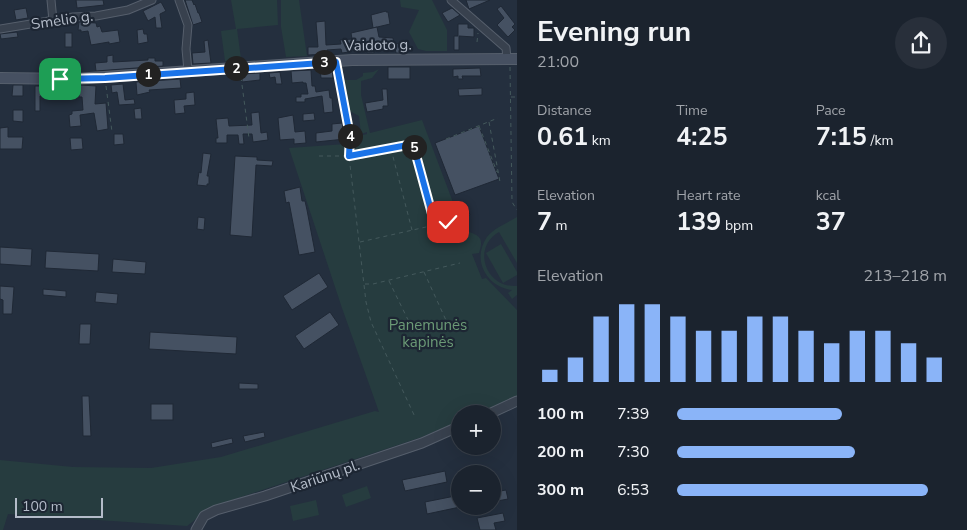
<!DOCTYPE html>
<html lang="en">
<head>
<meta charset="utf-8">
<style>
  body { margin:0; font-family:"Nunito Sans",sans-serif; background:#282f3a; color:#f1f3f6; height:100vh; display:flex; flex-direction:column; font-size:19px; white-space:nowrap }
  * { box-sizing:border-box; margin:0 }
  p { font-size:16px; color:#a0a4aa }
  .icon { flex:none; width:28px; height:28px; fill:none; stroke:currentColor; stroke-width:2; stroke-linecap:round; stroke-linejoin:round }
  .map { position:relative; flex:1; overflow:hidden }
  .side { display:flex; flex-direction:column; background:#1b232e; width:450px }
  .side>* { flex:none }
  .tools { position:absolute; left:451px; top:405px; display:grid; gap:10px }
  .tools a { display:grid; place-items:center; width:50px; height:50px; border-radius:50%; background:#1b232e; box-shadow:0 5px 20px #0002,0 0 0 1px #39404a; font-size:25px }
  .scale { position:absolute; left:15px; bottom:12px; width:88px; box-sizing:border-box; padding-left:5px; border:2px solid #b4bcc9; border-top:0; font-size:14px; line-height:18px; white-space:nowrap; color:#b4bcc9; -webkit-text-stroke:4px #1d2633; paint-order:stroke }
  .pin { position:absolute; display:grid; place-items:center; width:42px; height:42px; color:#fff; margin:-21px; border-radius:10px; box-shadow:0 2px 8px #0006 }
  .km { position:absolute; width:25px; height:25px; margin:-12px; border-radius:50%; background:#222; color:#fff; font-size:14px; line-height:25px; text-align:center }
  .round { display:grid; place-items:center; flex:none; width:52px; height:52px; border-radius:26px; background:#282f3a }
  .summary { display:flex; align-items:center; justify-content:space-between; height:85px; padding:0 20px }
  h1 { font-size:28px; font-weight:700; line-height:38px }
  .metrics { display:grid; grid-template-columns:repeat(3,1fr); gap:8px; height:85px; padding:5px 20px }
  .metrics div { display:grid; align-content:center }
  .metrics b { font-size:25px; font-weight:700 }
  .metrics small { font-size:14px; font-weight:400 }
  .metrics p { font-size:14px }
  .chart { height:140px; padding:10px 20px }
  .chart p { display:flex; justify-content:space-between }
  .chart svg { width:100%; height:90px; margin-top:5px; stroke:#8ab4f8; stroke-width:6 }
  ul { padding:0 20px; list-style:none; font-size:16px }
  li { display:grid; grid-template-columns:80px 60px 1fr; align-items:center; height:38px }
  li i { height:12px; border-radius:6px; background:#8ab4f8 }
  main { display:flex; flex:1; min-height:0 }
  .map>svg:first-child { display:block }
  .green { fill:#263c3f }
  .building { fill:#455162; stroke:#1f2835 }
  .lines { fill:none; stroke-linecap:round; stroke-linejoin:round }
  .minor-casing { stroke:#565f6c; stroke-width:9 }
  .tertiary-casing { stroke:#565f6c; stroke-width:11 }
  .secondary-casing { stroke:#565f6c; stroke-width:12 }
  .path { stroke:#44595c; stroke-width:1; stroke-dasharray:4 4; stroke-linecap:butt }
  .minor { stroke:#38414e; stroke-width:7 }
  .tertiary { stroke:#38414e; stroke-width:9 }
  .secondary { stroke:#465061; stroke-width:10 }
  .route-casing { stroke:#fff; stroke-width:10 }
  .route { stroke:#1a73e8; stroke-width:6 }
  .labels { text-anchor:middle; stroke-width:4.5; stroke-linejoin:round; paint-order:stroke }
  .street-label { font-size:15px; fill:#b4bcc9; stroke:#1d2633 }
  .park-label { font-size:15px; fill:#6b9a76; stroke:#1d2633 }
</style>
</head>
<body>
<main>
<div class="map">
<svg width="517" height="530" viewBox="0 0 517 530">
  <rect width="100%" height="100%" fill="#242f3e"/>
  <!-- green -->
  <g class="green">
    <path d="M231 0H277L278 25 237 29 241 59 225 61 221 31 236 29Z"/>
    <path d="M281 0H299L307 56 286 57 281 27Z"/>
    <path d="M400 0H432L447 30V51H426L418 49 409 32 419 10 401 7Z"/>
    <path d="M379 69 372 78 361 81V95L370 133 422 120 454 205 457 204 469 232C482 236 483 241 479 253L472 254 482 279 486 278 517 310V408L512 398 476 414H460V421L422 437 211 507C202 512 196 520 187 526L8 514 3 530H0V460L73 467 151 468 221 457 375 411 379 412 342 308 289 148 346 144 350 138 367 134V132L361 134 359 116 348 110 341 79H343L344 80H356L363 76V73L373 72Z"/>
    <path d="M517 217V263L499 232C471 248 486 288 517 286V295L512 299 508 293 512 290C487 287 471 260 487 237 494 228 507 223 517 217Z"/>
    <path d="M501 244 517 272V275L503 283 486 253Z"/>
    <path d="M367 486 371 498 346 507 342 495Z"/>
    <path d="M316 500 319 515 293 521 290 506Z"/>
  </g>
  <!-- building -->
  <g class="building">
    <path d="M76 0H103L104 5 77 8Z"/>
    <path d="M185 0H192L194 5 195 4 198 13H199L202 22 193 25Z"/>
    <path d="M466 0H490L469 9Z"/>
    <path d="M161 2 166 11 160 14 162 28H156L155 17 148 21 143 11Z"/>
    <path d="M501 6 515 24 512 27 515 30 508 37 497 25 504 18 497 9Z"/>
    <path d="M26 8 28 18 16 20 14 10Z"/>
    <path d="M452 8 460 15 448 22 442 13Z"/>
    <path d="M386 11V12H388L390 24 373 28 371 15Z"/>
    <path d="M325 21 326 45 341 44 340 40 352 39 351 33 377 27 379 37 393 38 394 44 406 43V53H396L395 48 374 50V53H367V46L349 48V52L342 53 341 49 327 50V54L308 55V47H318L316 22Z"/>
    <path d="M79 22 96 23 97 27 100 26 102 32 118 30 120 42 109 44V42L91 45 88 31 81 32V30H78Z"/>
    <path d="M458 24H468V28H474V37L459 36V50H454V36H458Z"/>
    <path d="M143 29 144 34H147L148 42 138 44 137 30Z"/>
    <path d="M17 32 18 37 1 39 0 34Z"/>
    <rect x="65" y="33" width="7" height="14"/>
    <path d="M208 40 211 63 193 64 192 53 205 52 204 41Z"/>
    <path d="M113 55V62L148 60V58H155V61H163V66L96 71 95 63 107 62V56Z"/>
    <rect x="388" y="67" width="22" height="12"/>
    <path d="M332 68 333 78H321L320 69Z"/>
    <path d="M480 68 481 76H462L463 79H458V76L453 77V69Z"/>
    <path d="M311 70 312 86H315L316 92 329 90 330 98H332L333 112 324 113 322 96 305 99V102H296V97H301V94H308L306 83H303V82L292 83 291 71Z"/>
    <path d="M280 72 282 84H276L275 77 270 78 269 73Z"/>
    <path d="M260 73V80L242 82V74Z"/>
    <path d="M180 79 181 88 149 90 150 92 137 95 136 82Z"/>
    <path d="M123 84 125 100 134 99 135 104 119 105 117 92 112 93 111 85Z"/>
    <path d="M13 85H23V96H12Z"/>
    <path d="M81 85 96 86 95 104 106 103 108 129 97 131 94 113 80 115 81 126 70 127 69 115 72 114V111L83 110 82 97H79V94L63 95V86Z"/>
    <path d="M35 86H48V96H40V111H35Z"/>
    <path d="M482 88V95L459 96 458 89Z"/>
    <path d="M382 89H387L388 106H383V109L367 112 365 103 383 100Z"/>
    <path d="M194 92 195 105 184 106 185 113 175 114 174 100 186 99V93Z"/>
    <path d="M141 108 142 119H135L134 109Z"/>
    <path d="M13 110H23V122L13 121Z"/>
    <path d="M259 112 261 133 267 132 268 140 253 142 252 134H243L244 144H239L238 135H227V143H216V138H218L216 119 228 118 229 126 252 125 251 113Z"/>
    <path d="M314 113 315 120 303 121V114Z"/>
    <path d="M293 115 295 132 305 131 306 143 294 144V139L280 140 278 118Z"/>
    <path d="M342 123 345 139 316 142V133L332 131V124Z"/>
    <path d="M479 126 499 179 455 195 435 143Z"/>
    <path d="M8 127V137H23L22 149H0V128Z"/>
    <path d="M114 134H123L124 144 114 145Z"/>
    <path d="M70 138H82L83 149 71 150Z"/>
    <path d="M203 153 211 154 207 176H209V184H207V186L197 185 199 172 201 173Z"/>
    <path d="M235 156 257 157V160L273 161 272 166 256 165 252 237 230 235Z"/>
    <path d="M300 187 302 201H305L307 210 315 252 299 255 289 202 286 203 284 191Z"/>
    <path d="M466 203 470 215 463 217 459 206Z"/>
    <path d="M198 217 205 218 204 230 197 229Z"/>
    <path d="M0 247 32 249 31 266 0 264Z"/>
    <path d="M46 251 99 254 98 271 45 268Z"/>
    <path d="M113 259 146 262 145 274 112 272Z"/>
    <path d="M319 273 328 287 292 310 283 296Z"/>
    <path d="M0 286 14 287 12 314H3V300L0 299Z"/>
    <path d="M43 289 66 291V297L43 295Z"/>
    <path d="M96 292 118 294 117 304 95 302Z"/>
    <path d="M330 312 339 325 304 349 295 336Z"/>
    <path d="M80 324H91L90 344H79Z"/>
    <path d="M150 332 237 337 236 354 149 349Z"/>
    <path d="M239 383 258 384V389H239Z"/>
    <path d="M82 396H89L91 436H83Z"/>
    <rect x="151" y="404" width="22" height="16"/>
    <path d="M264 432 265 437 245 442 243 436Z"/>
    <path d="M232 438 233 443 212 448 211 443Z"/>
    <path d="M445 471 447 482 405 491 402 480Z"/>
    <path d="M506 490 508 499 497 501 495 492Z"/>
    <path d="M460 495V507L427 514 425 502Z"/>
    <path d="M503 513 505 521 494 523 496 530H480L477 518Z"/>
  </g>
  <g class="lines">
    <defs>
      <g id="minor">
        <path d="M51 0 53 21"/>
        <path d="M179 0 188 25 186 49 188 71"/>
        <path d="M451 0 506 48 507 59"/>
        <path d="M0 29 73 17 96 16 128 10 152 0"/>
        <path d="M336 61 350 136"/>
      </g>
      <g id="tertiary">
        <path d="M489 414 517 401"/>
        <path d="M196 530 204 516 216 510 265 496 422 443 460 426"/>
      </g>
      <path id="secondary" d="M0 78 75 79 352 60 517 59"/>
    </defs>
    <!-- minor casing -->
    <use href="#minor" class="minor-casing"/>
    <!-- tertiary casing -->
    <use href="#tertiary" class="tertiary-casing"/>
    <!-- secondary casing -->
    <use href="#secondary" class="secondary-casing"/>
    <!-- path -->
    <g class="path">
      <path d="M477 42 478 33"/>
      <path d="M510 67 512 202 517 210"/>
      <path d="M241 77 249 138"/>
      <path d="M106 86 112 132"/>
      <path d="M511 97H517"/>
      <path d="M489 122 500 182"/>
      <path d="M479 126 497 172H498"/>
      <path d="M446 139 498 118"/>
      <path d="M350 142 349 156 366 302 371 322 415 417"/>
      <path d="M391 149 412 230"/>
      <path d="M319 156H349L413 144 435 225"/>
      <path d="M360 242 448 222"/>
      <path d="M424 272 450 329"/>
      <path d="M389 281 413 330"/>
      <path d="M365 284H373L460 263"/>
    </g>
    <!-- minor -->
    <use href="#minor" class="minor"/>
    <!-- tertiary -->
    <use href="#tertiary" class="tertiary"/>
    <!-- secondary -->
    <use href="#secondary" class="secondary"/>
  </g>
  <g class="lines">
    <defs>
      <path id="route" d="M60 79 105 78 336 62 350 136 349 156 413 144 435 225 448 222"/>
    </defs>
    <!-- route casing -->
    <use href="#route" class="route-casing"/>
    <!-- route -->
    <use href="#route" class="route"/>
  </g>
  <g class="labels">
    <!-- street labels -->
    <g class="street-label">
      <text transform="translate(62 20) rotate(-8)" y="5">Smėlio g.</text>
      <text transform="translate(378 45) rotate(-1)" y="5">Vaidoto g.</text>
      <text transform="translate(325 476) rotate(-19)" y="5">Kariūnų pl.</text>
    </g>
    <!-- park labels -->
    <g class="park-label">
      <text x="428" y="330">Panemunės<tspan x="428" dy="17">kapinės</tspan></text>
    </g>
  </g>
</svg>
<div class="tools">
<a>+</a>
<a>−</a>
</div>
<div class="scale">100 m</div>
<div class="pin" style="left:60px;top:79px;background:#1e9e55"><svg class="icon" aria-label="arrive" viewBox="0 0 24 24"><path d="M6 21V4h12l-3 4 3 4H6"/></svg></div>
<div class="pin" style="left:448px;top:222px;background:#d93025"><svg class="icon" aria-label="check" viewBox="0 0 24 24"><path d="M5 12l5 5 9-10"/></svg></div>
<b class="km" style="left:148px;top:74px">1</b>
<b class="km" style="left:236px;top:68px">2</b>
<b class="km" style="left:324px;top:62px">3</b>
<b class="km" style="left:350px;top:136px">4</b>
<b class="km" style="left:414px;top:147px">5</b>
</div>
<section class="side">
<div class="summary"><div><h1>Evening run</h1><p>21:00</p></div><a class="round"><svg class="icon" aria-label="share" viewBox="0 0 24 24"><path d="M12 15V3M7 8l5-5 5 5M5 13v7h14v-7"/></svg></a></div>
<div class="metrics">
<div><p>Distance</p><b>0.61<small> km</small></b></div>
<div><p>Time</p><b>4:25</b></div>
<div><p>Pace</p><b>7:15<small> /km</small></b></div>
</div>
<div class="metrics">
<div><p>Elevation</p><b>7<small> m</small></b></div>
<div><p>Heart rate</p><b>139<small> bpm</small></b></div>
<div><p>kcal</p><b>37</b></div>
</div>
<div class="chart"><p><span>Elevation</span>213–218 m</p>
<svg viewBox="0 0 160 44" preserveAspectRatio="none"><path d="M5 44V38M15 44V32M25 44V12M35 44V6M45 44V6M55 44V12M65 44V19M75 44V19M85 44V12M95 44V12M105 44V19M115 44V25M125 44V19M135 44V19M145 44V25M155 44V32"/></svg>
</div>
<ul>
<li><b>100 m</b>7:39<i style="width:61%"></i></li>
<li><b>200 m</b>7:30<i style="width:66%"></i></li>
<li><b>300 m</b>6:53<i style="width:93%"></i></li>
</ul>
</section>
</main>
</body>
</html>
